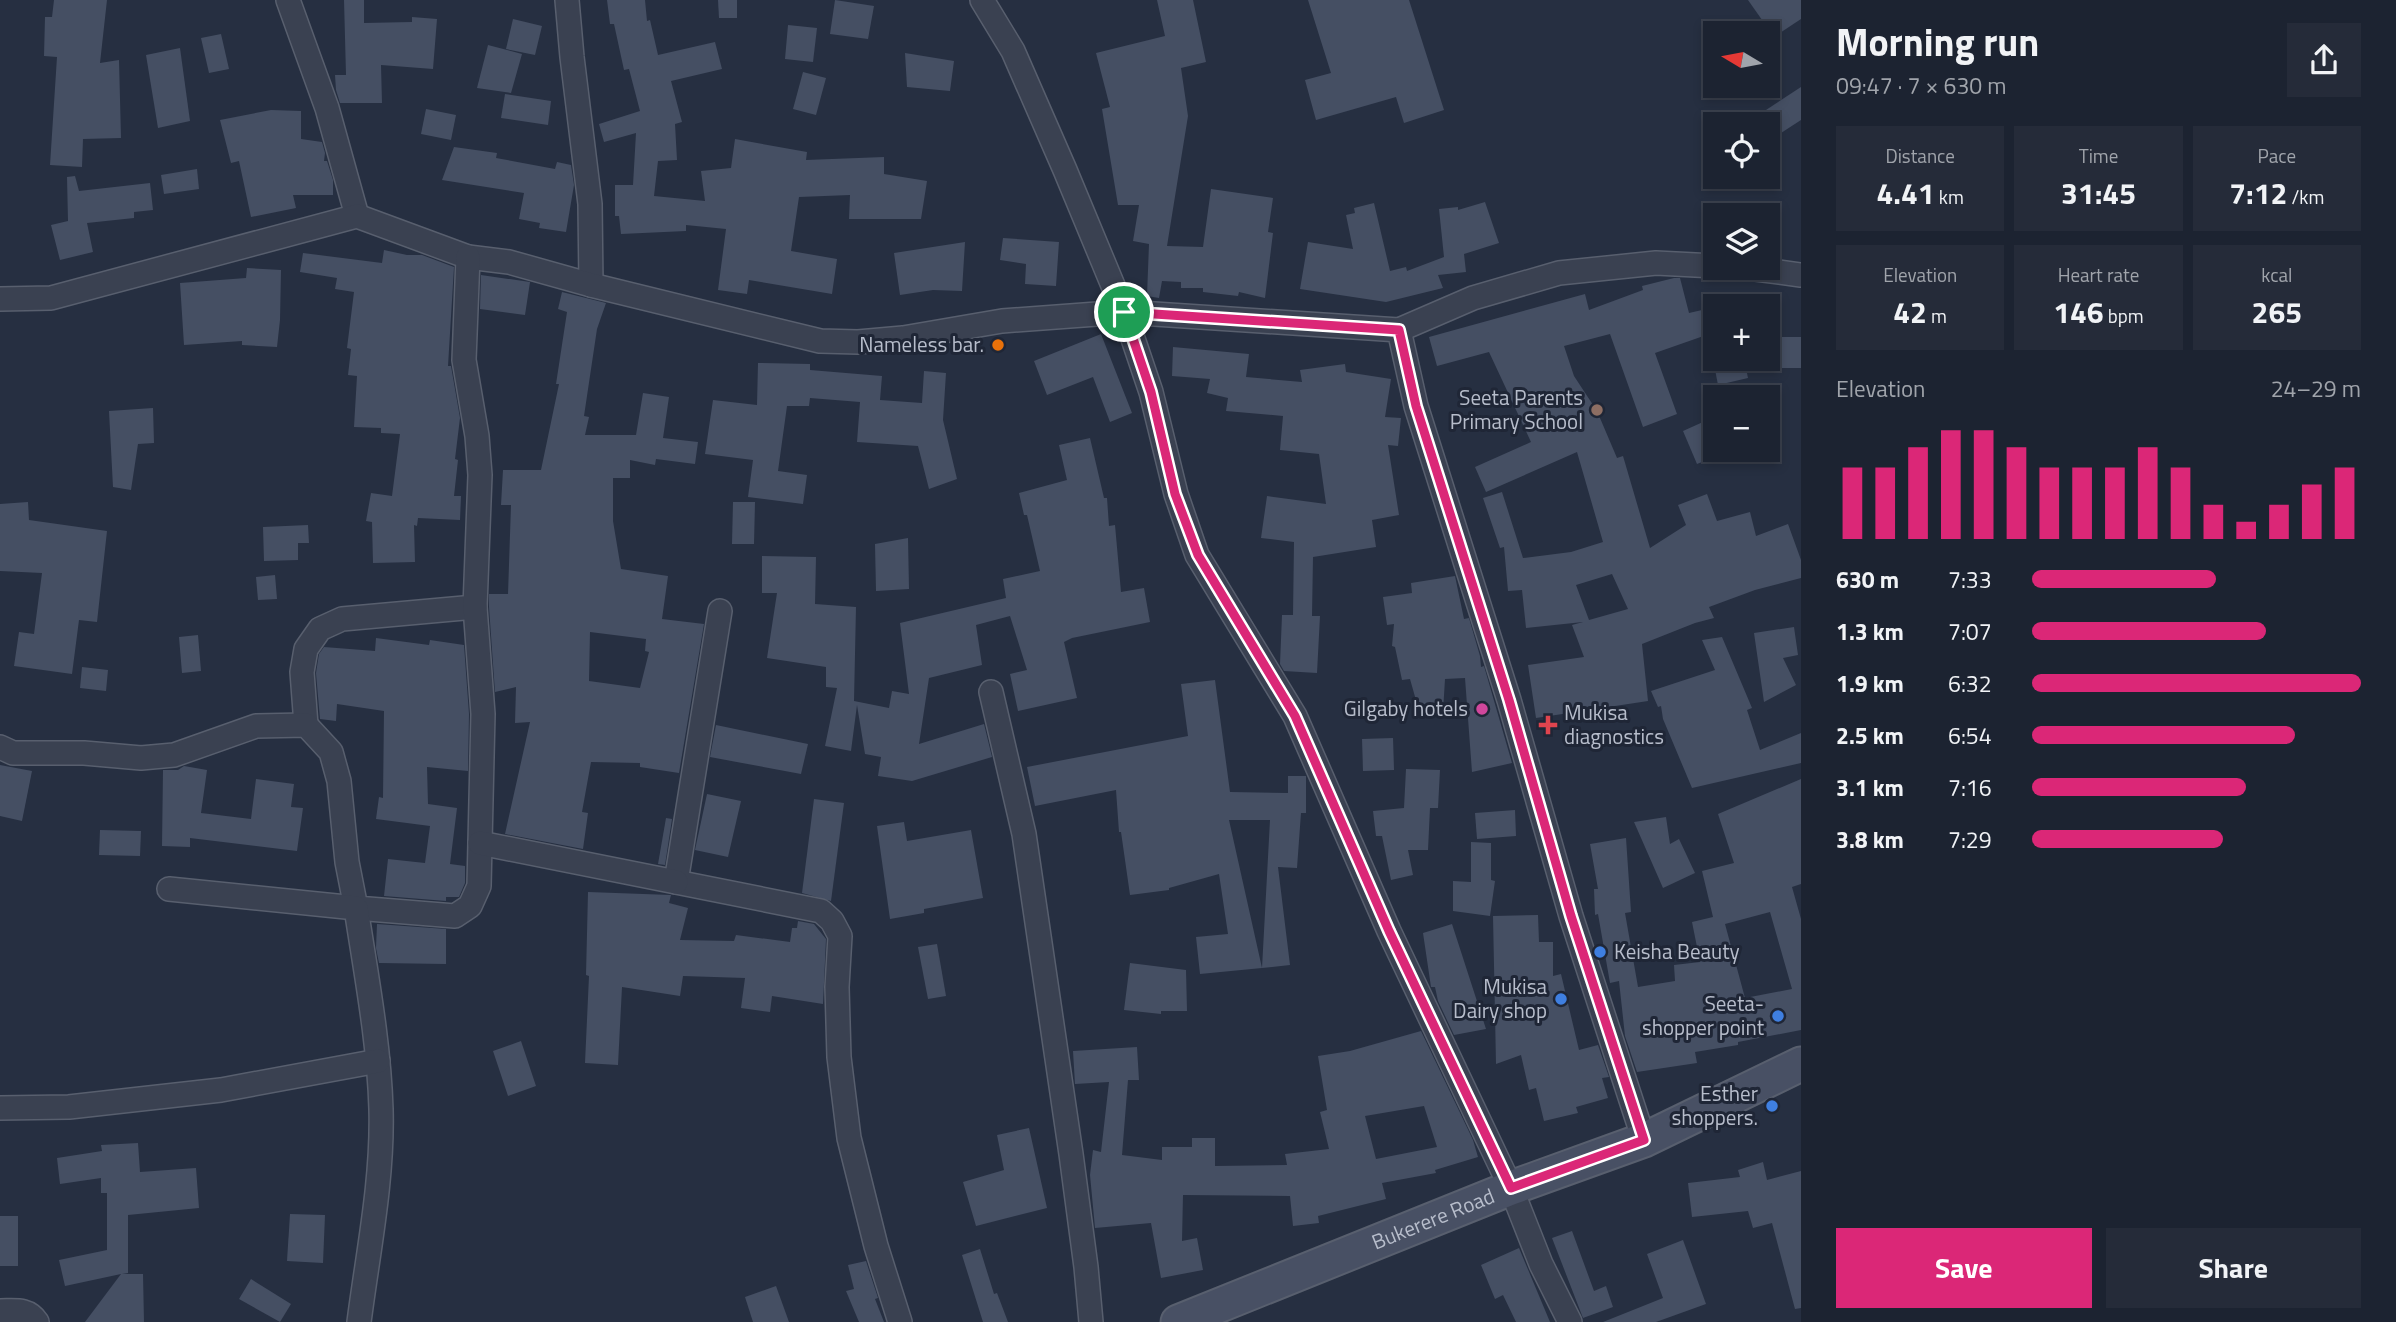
<!DOCTYPE html>
<html lang="en">
<head>
<meta charset="utf-8">
<style>
  body { margin:0; font-family:"Titillium Web",sans-serif; background:#252b39; color:#f1f3f6; height:100vh; display:flex; flex-direction:column; font-size:26px; white-space:nowrap }
  * { box-sizing:border-box; margin:0 }
  p { font-size:23px; color:#a0a4ab }
  .icon { flex:none; width:38px; height:38px; fill:none; stroke:currentColor; stroke-width:2; stroke-linecap:round; stroke-linejoin:round }
  .map { position:relative; flex:1; overflow:hidden }
  .details { display:flex; flex-direction:column; background:#1c2331; width:595px }
  .details>* { flex:none }
  .needle { width:46px; rotate:280deg }
  .buttons { position:absolute; left:1703px; top:21px; display:grid; gap:14px }
  .buttons a { display:grid; place-items:center; width:77px; height:77px; border-radius:0px; background:#1c2331; box-shadow:0 4px 10px #0003,0 0 0 2px #3a404d; font-size:35px }
  .pin { position:absolute; display:grid; place-items:center; width:60px; height:60px; color:#fff; margin:-30px; border:4px solid #fff; border-radius:50%; box-shadow:0 2px 7px #0007 }
  .round { display:grid; place-items:center; flex:none; width:74px; height:74px; border-radius:0px; background:#252b39 }
  .head { display:flex; align-items:center; justify-content:space-between; height:119px; padding:0 35px }
  h1 { font-size:38px; font-weight:700; line-height:52px }
  .metrics { display:grid; grid-template-columns:repeat(3,1fr); gap:10px; height:119px; padding:7px 35px }
  .metrics div { display:grid; align-content:center; border-radius:0px; background:#252b39; text-align:center }
  .metrics b { font-size:30px; font-weight:700 }
  .metrics small { font-size:19px; font-weight:400 }
  .metrics p { font-size:19px }
  .chart { height:196px; padding:14px 35px }
  .chart p { display:flex; justify-content:space-between }
  .chart svg { width:100%; height:126px; margin-top:7px; stroke:#db2777; stroke-width:6 }
  .primary-button { display:flex; gap:14px; margin-top:auto; padding:14px 35px }
  .primary-button a { flex:1; height:80px; border-radius:0px; background:#db2777; color:#fff; font-size:28px; font-weight:700; line-height:80px; text-align:center }
  .primary-button a+a { background:#252b39; color:#f1f3f6 }
  ul { padding:0 35px; list-style:none; font-size:23px }
  li { display:grid; grid-template-columns:112px 84px 1fr; align-items:center; height:52px }
  li i { height:18px; border-radius:9px; background:#db2777 }
  main { display:flex; flex:1; min-height:0 }
  .map>svg:first-child { display:block }
  .building { fill:#454f63; fill-rule:evenodd }
  .lines { fill:none; stroke-linecap:round; stroke-linejoin:round }
  .minor-casing { stroke:#585f6e; stroke-width:26 }
  .secondary-casing { stroke:#585f6e; stroke-width:37 }
  .minor { stroke:#3a4151; stroke-width:23 }
  .secondary { stroke:#485064; stroke-width:33 }
  .route-casing { stroke:#fff; stroke-width:14 }
  .route { stroke:#db2777; stroke-width:9 }
  .food-dot { fill:#e8710a; stroke:#1f2636; stroke-width:2.5 }
  .education-dot { fill:#8d6e63; stroke:#1f2636; stroke-width:2.5 }
  .hotel-dot { fill:#d1479c; stroke:#1f2636; stroke-width:2.5 }
  .health-dot { fill:#e0444e; stroke:#1f2636; stroke-width:2.5 }
  .shop-dot { fill:#3f7fe0; stroke:#1f2636; stroke-width:2.5 }
  .labels { text-anchor:middle; stroke-width:6; stroke-linejoin:round; paint-order:stroke }
  .poi-label { font-size:21px; fill:#b7bdcb; stroke:#1f2636; text-anchor:end }
  .street-label { font-size:21px; fill:#b7bdcb; stroke:#1f2636 }
</style>
</head>
<body>
<main>
<div class="map">
<svg width="1801" height="1322" viewBox="0 0 1801 1322">
  <rect width="100%" height="100%" fill="#262f41"/>
  <!-- building -->
  <g class="building">
    <path d="M54 0H107L100 63 119 60 121 138 83 139 82 167 50 165 57 57 44 56 45 17H52Z"/>
    <path d="M344 0H364V23L412 22V17L437 19 433 69 381 65 382 103H340L336 90 335 75H346Z"/>
    <path d="M607 0H645L647 21 650 20 658 55 715 42 722 69 671 81 682 122 675 124 677 160 658 161 654 196 705 201 701 171 731 168 735 139 807 152 806 160 884 157V174L927 181 921 219H849L850 195 799 197 791 251 837 259 832 294 749 280 747 294 718 290 726 229 686 225V231L621 234 619 216H615V185H633L636 133 604 142 599 124 640 111 629 69 624 70 614 24H610Z"/>
    <path d="M718 0H737V18H719Z"/>
    <path d="M835 0 874 6 868 39 830 34Z"/>
    <path d="M1157 0H1193L1206 62 1181 68 1188 116 1167 246 1203 247 1211 189 1273 198 1268 232 1273 233 1265 298 1239 292 1238 296 1203 292V288H1181V282L1162 281 1159 298 1147 296 1149 244 1133 241 1139 205H1118L1102 109 1110 107 1096 53 1165 36Z"/>
    <path d="M1308 0H1409L1444 110 1404 123 1396 97 1316 120 1305 80 1331 73Z"/>
    <path d="M1748 0H1801V19L1774 37Z"/>
    <path d="M513 19 542 26 535 55 506 49Z"/>
    <path d="M788 25 817 28 813 62 785 59Z"/>
    <path d="M221 34 229 69 209 73 201 38Z"/>
    <path d="M488 45 522 54 511 93 477 88Z"/>
    <path d="M180 48 190 121 158 128 146 55Z"/>
    <path d="M905 53 954 61 950 91 907 87Z"/>
    <path d="M803 72 826 78 816 115 793 109Z"/>
    <path d="M1801 87V120L1781 133 1766 110Z"/>
    <path d="M505 94 551 101 548 125 501 118Z"/>
    <path d="M426 109 456 115 451 140 421 134Z"/>
    <path d="M271 110 301 111V139L322 142 325 153 324 161H327L333 180V195H293L296 208 251 217 239 161 231 163 220 120Z"/>
    <path d="M454 147 497 153 496 158 555 169 557 162 571 165 574 185 566 232 539 228 540 223 519 219 524 193 442 180Z"/>
    <path d="M197 169 199 189 164 194 161 175Z"/>
    <path d="M75 176 79 191 150 183 153 210 134 212V218L87 223 93 252 60 260 51 225 68 221 67 177Z"/>
    <path d="M1485 202 1499 243 1464 254 1466 272 1438 275 1443 288 1386 302 1300 289 1308 242 1353 249 1346 215 1355 213 1354 208 1374 203 1390 271 1406 267 1407 271 1444 257 1439 209 1458 207V210Z"/>
    <path d="M1003 238 1059 242 1056 286 1025 284 1026 264 1000 260Z"/>
    <path d="M965 242 962 291 933 290 900 295 894 253Z"/>
    <path d="M384 250 407 255H422L454 267 448 366H451L460 418 455 459 458 460 454 496H461L460 520 418 518 417 526 414 525 415 562 373 563 372 522 366 521 371 493 392 496 400 434 381 433V428L354 427 357 376 348 375 351 349 347 348 354 292 335 289 337 278 300 272 303 253 382 263Z"/>
    <path d="M247 268 281 270 280 320 277 347 242 345V341L184 345 180 283 246 278Z"/>
    <path d="M481 275 530 282 525 315 480 309Z"/>
    <path d="M1674 278H1680L1689 313 1715 307V332L1655 353 1677 414 1643 427 1610 334 1564 346 1574 376 1597 411 1617 458 1623 456 1650 548 1686 525 1678 505 1707 494 1717 521 1750 512 1756 536 1788 524 1801 560V578L1755 590 1709 607 1714 618 1695 623 1642 644 1648 701 1536 718 1528 665 1584 657 1572 625 1583 622 1526 628 1522 590 1508 591 1504 547 1500 548 1483 498 1502 492 1523 558 1571 552 1603 542 1577 452 1486 492 1475 467 1531 442 1489 352 1437 366 1429 337 1585 294 1589 310 1643 290 1642 286ZM1612 574 1628 609 1589 620 1576 585Z"/>
    <path d="M562 292 606 303 597 329 584 416 589 417 585 435H636L643 393 669 397 663 438 698 442 695 464 656 459 655 465 630 460V478H613V521L621 569 668 576 662 619 704 624 679 773 640 767V763L591 762 582 812 588 813 583 849 505 834 530 722 515 723 516 687 495 692 489 607V594H508L511 505H501L503 470H541L559 384H556L567 312 558 309ZM590 632 646 639 645 651 649 652 640 688 589 681Z"/>
    <path d="M1101 334 1132 413 1110 422 1093 377 1047 395 1034 361Z"/>
    <rect x="1768" y="337" width="33" height="31"/>
    <path d="M1173 347 1249 354 1246 377 1302 382 1300 370 1345 364 1346 372 1391 379 1385 417 1401 418 1398 446 1388 445 1399 515 1372 520 1376 547 1313 557 1312 616H1320L1317 673 1284 671 1280 664 1282 615H1293L1294 542 1261 538 1267 496 1326 504 1319 454 1280 450 1283 416 1226 411 1228 398 1207 393 1210 379 1172 376Z"/>
    <path d="M1713 359H1744L1748 378 1718 385Z"/>
    <path d="M758 363 810 364V370L882 376 880 400 922 403 924 371 946 373 943 420 957 479 929 489 918 446 857 442 860 402 810 398 809 406H787L778 471 807 475 803 504 748 497 753 460 705 454 713 400 757 405Z"/>
    <path d="M153 408 154 443 138 444 131 490 113 487 109 411Z"/>
    <path d="M1703 422 1717 456 1697 464 1683 431Z"/>
    <path d="M1090 438 1104 498H1107L1109 526 1115 525 1121 592 1144 588 1150 622 1072 638 1064 642 1077 698 1018 711 1010 674 1027 670 1010 616 976 625 982 665 929 678 919 744 984 724 992 757 912 781 878 776 881 757 865 754 857 705 851 751 825 746 837 688 826 687V667L767 658 777 593H762V556L816 557 815 604 856 607 854 701 889 708 892 691 909 694 900 623 1006 598 1003 579 1040 571 1027 515H1024L1019 493 1067 480 1059 445Z"/>
    <path d="M28 502 29 520 107 531 97 622 79 620 72 674 14 666 19 632 34 634 42 573 0 571V504Z"/>
    <path d="M733 502H755L754 544H732Z"/>
    <path d="M308 525 309 543H298V560L264 561 263 527Z"/>
    <path d="M908 538 909 589 876 591 875 544Z"/>
    <path d="M275 575 277 599 258 600 256 577Z"/>
    <path d="M1455 576 1464 619 1469 618 1480 656 1481 667 1484 666 1512 763 1472 772 1465 678 1445 679 1443 712 1421 718 1410 679 1402 680 1395 647 1392 646 1394 624 1387 625 1383 597 1412 593 1411 583Z"/>
    <path d="M1794 627 1798 655 1783 658 1796 685 1764 702 1754 633Z"/>
    <path d="M198 635 201 671 182 673 179 637Z"/>
    <path d="M1722 637 1752 708 1747 710 1760 750 1801 733V763L1692 788 1663 719 1661 706 1658 707 1651 691 1715 670 1702 640Z"/>
    <path d="M376 638 429 645 430 640 464 645 469 714 468 771 427 767 428 804 457 808 450 864 465 866V883L459 897H446V901L384 896 388 859 425 863 430 826 376 819 379 797 383 798 384 711 337 704 336 721 320 719 316 673 319 654 324 647 375 651Z"/>
    <path d="M82 667 108 670 106 691 80 688Z"/>
    <path d="M1215 680 1230 792 1288 793V776H1306V813H1301L1297 868 1278 867 1290 965 1262 968 1270 820H1229L1262 968 1200 974 1196 937 1228 934 1219 874 1169 888V890L1130 895 1121 832H1119L1116 790 1035 806 1027 767 1188 736 1181 684Z"/>
    <path d="M716 725 808 744 801 774 710 757Z"/>
    <path d="M1393 738 1394 770 1363 771 1362 739Z"/>
    <path d="M0 765 32 771 22 821 0 816Z"/>
    <path d="M184 766 207 770 201 813 251 819 256 779 294 784 291 807 303 808 297 851 190 838V847L162 846 163 770H178Z"/>
    <path d="M1406 769 1440 770 1438 808H1430L1428 850H1408L1413 875 1391 880 1382 836H1376L1373 811 1404 808Z"/>
    <path d="M1801 779V884L1792 887 1801 919V1030L1738 1042V1045L1695 1052 1697 1063 1637 1072 1625 1036 1619 981 1610 983 1598 914 1595 915 1594 889H1598L1590 844 1626 838 1631 912 1625 913 1638 987 1675 981 1674 965 1700 962 1692 922 1713 917 1702 871 1734 863 1718 814ZM1770 912 1792 989 1745 998 1725 924Z"/>
    <path d="M707 794 741 801 728 857 695 850Z"/>
    <path d="M814 799 844 803 831 901 802 893Z"/>
    <path d="M1515 810 1516 836 1477 839 1475 813Z"/>
    <path d="M1666 817 1670 844 1679 839 1695 873 1663 888 1634 822Z"/>
    <path d="M666 818 672 819 665 865 658 864Z"/>
    <path d="M904 822 907 841 971 830 983 898 924 909V913L890 919 877 826Z"/>
    <path d="M100 830 141 831 140 856 99 855Z"/>
    <path d="M1471 842 1491 843V880L1495 881 1490 916 1453 911V881L1471 882Z"/>
    <path d="M588 892 671 895 669 903 688 908 680 940 734 941 736 935 790 942 792 928H797L798 921 814 924 826 939 823 1004 772 996 770 1012 741 1008 745 978 683 976 680 996 622 987 618 1065 585 1063 589 976 586 975Z"/>
    <path d="M1538 915 1539 942H1553V976L1561 974 1579 1050 1598 1045 1609 1077 1602 1078 1608 1098 1576 1107 1578 1113 1544 1121 1536 1088 1529 1090 1521 1055 1496 1064 1493 916Z"/>
    <path d="M377 924 446 929V964L379 963 376 948Z"/>
    <path d="M1452 924 1486 1029 1454 1035 1438 1001 1435 987H1431L1423 933Z"/>
    <path d="M937 944 946 996 928 999 918 947Z"/>
    <path d="M1130 963 1186 970 1187 1011H1161V1014L1124 1010Z"/>
    <path d="M1421 1031 1473 1140 1478 1157 1435 1170 1436 1173 1382 1183 1386 1199 1318 1216 1319 1223 1293 1226 1290 1196 1183 1195 1182 1241 1197 1238 1203 1270 1161 1278 1151 1223 1095 1228 1090 1175 1093 1150 1101 1152 1109 1082 1075 1084 1073 1051 1137 1047 1139 1080H1128L1122 1155 1162 1160V1147H1192V1138H1215V1166L1287 1165 1285 1154 1329 1149 1320 1112 1327 1110 1318 1056 1350 1051ZM1424 1106 1437 1147 1376 1159 1365 1116Z"/>
    <path d="M521 1041 536 1086 508 1096 493 1051Z"/>
    <path d="M1029 1128 1047 1208 976 1226 963 1182 1004 1170 997 1135Z"/>
    <path d="M138 1143 140 1172 196 1168 199 1208 128 1215V1273L122 1274H143L144 1322H85L121 1274 65 1286 59 1260 107 1250V1193H101V1178L60 1184 57 1158 102 1151 101 1145Z"/>
    <path d="M1763 1162 1767 1180 1801 1171V1308L1795 1309 1772 1223 1753 1228 1748 1211 1692 1217 1688 1183 1740 1177 1738 1170Z"/>
    <path d="M290 1214 325 1215 323 1263 287 1261Z"/>
    <rect x="0" y="1216" width="18" height="50"/>
    <path d="M1572 1231 1594 1291 1606 1286 1613 1307 1583 1318 1552 1238Z"/>
    <path d="M1683 1240 1706 1304 1656 1322H1603L1663 1298 1647 1254Z"/>
    <path d="M1519 1248 1550 1322H1516L1503 1295 1495 1299 1481 1265Z"/>
    <path d="M980 1249 994 1294 997 1293 1008 1322H983L962 1255Z"/>
    <path d="M866 1261 878 1298 875 1299 884 1322H859L846 1291 854 1289 848 1265Z"/>
    <path d="M251 1279 291 1304 280 1322 239 1299Z"/>
    <path d="M776 1286 789 1322H753L745 1297Z"/>
  </g>
  <g class="lines">
    <defs>
      <g id="minor">
        <path d="M288 0 327 108 357 216"/>
        <path d="M567 0 572 57 590 204 591 285"/>
        <path d="M982 0 1013 51 1065 170 1124 312 1151 392 1176 494 1197 555 1295 716 1389 931 1511 1188 1541 1264 1570 1322"/>
        <path d="M1748 268 1801 275"/>
        <path d="M0 299 51 298 357 216 468 257 509 262 591 285 820 341 858 342 903 338 1002 321 1124 312 1399 330 1416 406 1509 700 1571 916 1644 1140"/>
        <path d="M1399 330 1473 298 1559 273 1656 263 1715 266"/>
        <path d="M720 611 676 882 821 911 832 921 840 936 837 987 839 1057 849 1138 876 1246 900 1322"/>
        <path d="M991 692 1024 834 1071 1154 1086 1267 1091 1322"/>
        <path d="M306 725 302 672 306 649 320 629 342 619 475 607"/>
        <path d="M0 747 13 753H84L141 758 174 755 256 726 306 725 331 752 339 781 347 862 356 908 455 916 470 906 479 886 483 714 475 607 480 475 477 436 464 360 468 257"/>
        <path d="M480 843 676 882"/>
        <path d="M169 889 356 908C366 974 379 1042 381 1109 383 1180 368 1252 359 1322"/>
        <path d="M0 1108 69 1107 221 1090 378 1061"/>
        <path d="M0 1311C15 1311 28 1308 37 1322"/>
      </g>
      <g id="secondary">
        <path id="s1" d="M1178 1322 1511 1188 1644 1140 1801 1064"/>
      </g>
    </defs>
    <!-- minor casing -->
    <use href="#minor" class="minor-casing"/>
    <!-- secondary casing -->
    <use href="#secondary" class="secondary-casing"/>
    <!-- minor -->
    <use href="#minor" class="minor"/>
    <!-- secondary -->
    <use href="#secondary" class="secondary"/>
  </g>
  <g class="lines">
    <defs>
      <path id="route" d="M1124 312 1399 330 1416 406 1509 700 1571 916 1644 1140 1511 1188 1389 931 1295 716 1198 555 1175 494 1151 392Z"/>
    </defs>
    <!-- route casing -->
    <use href="#route" class="route-casing"/>
    <!-- route -->
    <use href="#route" class="route"/>
  </g>
  <!-- markers -->
  <circle class="food-dot" cx="998" cy="345" r="7"/>
  <circle class="education-dot" cx="1597" cy="410" r="7"/>
  <circle class="hotel-dot" cx="1482" cy="709" r="7"/>
  <path class="health-dot" d="M1544.5 714.5h7v7h7v7h-7v7h-7v-7h-7v-7h7z"/>
  <g class="shop-dot">
    <circle cx="1600" cy="952" r="7"/>
    <circle cx="1561" cy="999" r="7"/>
    <circle cx="1778" cy="1016" r="7"/>
    <circle cx="1772" cy="1106" r="7"/>
  </g>
  <g class="labels">
    <!-- poi labels -->
    <g class="poi-label">
      <text x="984" y="352">Nameless bar.</text>
      <text x="1583" y="405">Seeta Parents<tspan x="1583" dy="24">Primary School</tspan></text>
      <text x="1468" y="716">Gilgaby hotels</text>
      <text x="1564" y="720" text-anchor="start">Mukisa<tspan x="1564" dy="24">diagnostics</tspan></text>
      <text x="1614" y="959" text-anchor="start">Keisha Beauty</text>
      <text x="1547" y="994">Mukisa<tspan x="1547" dy="24">Dairy shop</tspan></text>
      <text x="1764" y="1011">Seeta-<tspan x="1764" dy="24">shopper point</tspan></text>
      <text x="1758" y="1101">Esther<tspan x="1758" dy="24">shoppers.</tspan></text>
    </g>
    <!-- street labels -->
    <g class="street-label">
      <text dy="7" stroke="none"><textPath href="#s1" startOffset="275">Bukerere Road</textPath></text>
    </g>
  </g>
</svg>
<div class="buttons">
<a><svg class="needle" viewBox="-14 -14 28 28"><path d="M0-13l5 13h-10z" fill="#e53935"/><path d="M0 13l5-13h-10z" fill="#a0a4ab"/></svg></a>
<a><svg class="icon" aria-label="locate" viewBox="0 0 24 24"><circle cx="12" cy="12" r="6"/><path d="M12 2v4M12 18v4M2 12h4M18 12h4"/></svg></a>
<a><svg class="icon" aria-label="layers" viewBox="0 0 24 24"><path d="M12 4l9 5-9 5-9-5zM3 14l9 5 9-5"/></svg></a>
<a>+</a>
<a>−</a>
</div>
<div class="pin" style="left:1124px;top:312px;background:#1e9e55"><svg class="icon" aria-label="arrive" viewBox="0 0 24 24"><path d="M6 21V4h12l-3 4 3 4H6"/></svg></div>
</div>
<section class="details">
<div class="head"><div><h1>Morning run</h1><p>09:47 · 7 × 630 m</p></div><a class="round"><svg class="icon" aria-label="share" viewBox="0 0 24 24"><path d="M12 15V3M7 8l5-5 5 5M5 13v7h14v-7"/></svg></a></div>
<div class="metrics">
<div><p>Distance</p><b>4.41<small> km</small></b></div>
<div><p>Time</p><b>31:45</b></div>
<div><p>Pace</p><b>7:12<small> /km</small></b></div>
</div>
<div class="metrics">
<div><p>Elevation</p><b>42<small> m</small></b></div>
<div><p>Heart rate</p><b>146<small> bpm</small></b></div>
<div><p>kcal</p><b>265</b></div>
</div>
<div class="chart"><p><span>Elevation</span>24–29 m</p>
<svg viewBox="0 0 160 44" preserveAspectRatio="none"><path d="M5 44V19M15 44V19M25 44V12M35 44V6M45 44V6M55 44V12M65 44V19M75 44V19M85 44V19M95 44V12M105 44V19M115 44V32M125 44V38M135 44V32M145 44V25M155 44V19"/></svg>
</div>
<ul>
<li><b>630 m</b>7:33<i style="width:56%"></i></li>
<li><b>1.3 km</b>7:07<i style="width:71%"></i></li>
<li><b>1.9 km</b>6:32<i style="width:100%"></i></li>
<li><b>2.5 km</b>6:54<i style="width:80%"></i></li>
<li><b>3.1 km</b>7:16<i style="width:65%"></i></li>
<li><b>3.8 km</b>7:29<i style="width:58%"></i></li>
</ul>
<div class="primary-button"><a>Save</a><a>Share</a></div>
</section>
</main>
</body>
</html>
